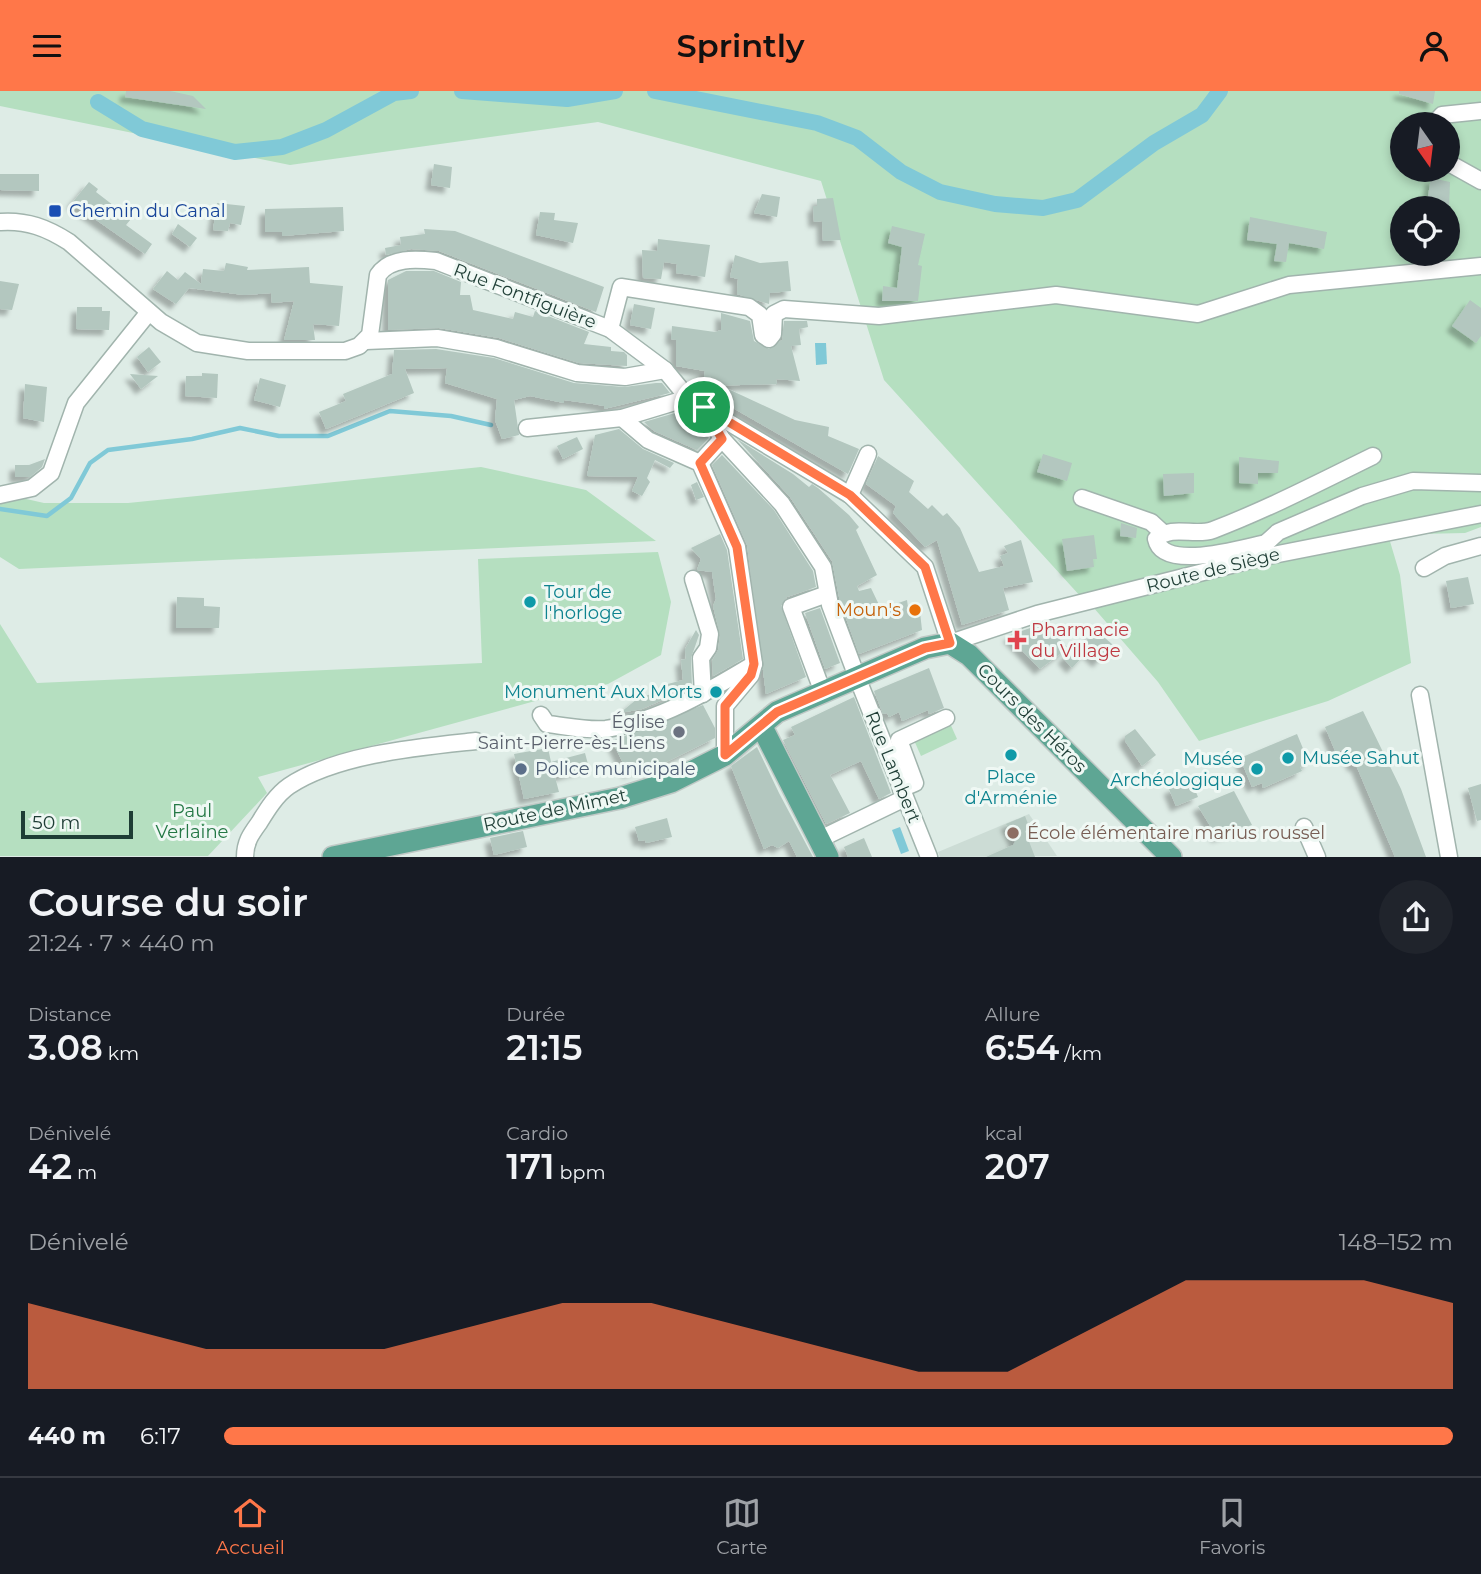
<!DOCTYPE html>
<html lang="fr">
<head>
<meta charset="utf-8">
<style>
  body { margin:0; font-family:Montserrat,sans-serif; background:#20242c; color:#f1f3f6; height:100vh; display:flex; flex-direction:column; font-size:26px; white-space:nowrap }
  * { box-sizing:border-box; margin:0 }
  p { font-size:23px; color:#9ea1a6 }
  .icon { flex:none; width:38px; height:38px; fill:none; stroke:currentColor; stroke-width:2; stroke-linecap:round; stroke-linejoin:round }
  .map { position:relative; height:766px; overflow:hidden }
  .side { display:flex; flex-direction:column; background:#171b24; flex:1 }
  .side>* { flex:none }
  .needle { width:46px; rotate:166deg }
  .controls { position:absolute; left:1390px; top:21px; display:grid; gap:14px }
  .controls a { display:grid; place-items:center; width:70px; height:70px; border-radius:50%; background:#171b24; box-shadow:0 4px 10px #0003; font-size:35px }
  .scale { position:absolute; left:21px; bottom:18px; width:112px; box-sizing:border-box; padding-left:7px; border:4px solid #1e3d35; border-top:0; font-size:19px; line-height:24px; white-space:nowrap; color:#1e3d35; -webkit-text-stroke:5px #eff8f4; paint-order:stroke }
  .pin { position:absolute; display:grid; place-items:center; width:60px; height:60px; color:#fff; margin:-30px; border:4px solid #fff; border-radius:50%; box-shadow:0 2px 7px #0007 }
  .round { display:grid; place-items:center; flex:none; width:74px; height:74px; border-radius:37px; background:#20242c }
  .overview { display:flex; align-items:center; justify-content:space-between; height:119px; padding:0 28px }
  h1 { font-size:38px; font-weight:600; line-height:52px }
  .metrics { display:grid; grid-template-columns:repeat(3,1fr); gap:10px; height:119px; padding:7px 28px }
  .metrics div { display:grid; align-content:center }
  .metrics b { font-size:35px; font-weight:600 }
  .metrics small { font-size:19px; font-weight:400 }
  .metrics p { font-size:19px }
  .chart { height:196px; padding:14px 28px }
  .chart p { display:flex; justify-content:space-between }
  .chart svg { width:100%; height:126px; margin-top:7px; fill:#ff7749; opacity:.7 }
  ul { padding:0 28px; list-style:none; font-size:23px }
  li { display:grid; grid-template-columns:112px 84px 1fr; align-items:center; height:52px }
  li i { height:18px; border-radius:9px; background:#ff7749 }
  header { display:flex; justify-content:space-between; align-items:center; height:91px; padding:0 28px; background:#ff7749; color:#111; font-size:32px; font-weight:600 }
  .menu { display:flex; justify-content:space-around; align-items:center; height:98px; border-top:2px solid #363941; background:#171b24; font-size:19px; color:#9ea1a6 }
  .menu a { display:grid; justify-items:center; gap:4px }
  .menu .current { color:#ff7749 }
  .map>svg:first-child { display:block }
  .built { fill:#ccdcd5 }
  .green { fill:#b5dfc0; fill-rule:evenodd }
  .water { fill:#80c9d7 }
  .lines { fill:none; stroke-linecap:round; stroke-linejoin:round }
  .stream { stroke:#80c9d7; stroke-width:4.5 }
  .canal { stroke:#80c9d7; stroke-width:16 }
  .building { fill:#b3c7bf; filter:url(#shadow) }
  .minor-casing { stroke:#a1b4ad; stroke-width:19 }
  .major-casing { stroke:#c0c9c6; stroke-width:24 }
  .minor { stroke:#fff; stroke-width:16 }
  .major { stroke:#5ea694; stroke-width:21 }
  .route-casing { stroke:#fff; stroke-width:14 }
  .route { stroke:#ff7749; stroke-width:9 }
  .transit-dot { fill:#1a4fb4; stroke:#eff8f4; stroke-width:2.5 }
  .culture-dot { fill:#0f9aa8; stroke:#eff8f4; stroke-width:2.5 }
  .food-dot { fill:#e8710a; stroke:#eff8f4; stroke-width:2.5 }
  .health-dot { fill:#e0444e; stroke:#eff8f4; stroke-width:2.5 }
  .worship-dot { fill:#6b7280; stroke:#eff8f4; stroke-width:2.5 }
  .service-dot { fill:#5c6f8a; stroke:#eff8f4; stroke-width:2.5 }
  .education-dot { fill:#8d6e63; stroke:#eff8f4; stroke-width:2.5 }
  .labels { text-anchor:middle; stroke-width:6; stroke-linejoin:round; paint-order:stroke }
  .transit-label { font-size:18px; fill:#164399; stroke:#eff8f4; text-anchor:start }
  .street-label { font-size:18px; fill:#1e3d35; stroke:#eff8f4 }
  .culture-label { font-size:18px; fill:#0d838f; stroke:#eff8f4; text-anchor:start }
  .food-label { font-size:18px; fill:#c56008; stroke:#eff8f4; text-anchor:end }
  .health-label { font-size:18px; fill:#be3a42; stroke:#eff8f4; text-anchor:start }
  .worship-label { font-size:18px; fill:#5b616d; stroke:#eff8f4; text-anchor:end }
  .service-label { font-size:18px; fill:#4e5e75; stroke:#eff8f4; text-anchor:start }
  .park-label { font-size:18px; fill:#247845; stroke:#eff8f4 }
  .education-label { font-size:18px; fill:#785e54; stroke:#eff8f4; text-anchor:start }
</style>
</head>
<body>
<header><svg class="icon" aria-label="menu" viewBox="0 0 24 24"><path d="M4 6h16M4 12h16M4 18h16"/></svg>Sprintly<svg class="icon" aria-label="person" viewBox="0 0 24 24"><circle cx="12" cy="8" r="4"/><path d="M4 21q1-7 8-7t8 7"/></svg></header>
<div class="map">
<svg width="1481" height="766" viewBox="0 0 1481 766">
  <defs>
    <filter id="shadow"><feDropShadow dx="-5.5" dy="5.5" stdDeviation="2" flood-color="#0004"/></filter>
  </defs>
  <rect width="100%" height="100%" fill="#deece6"/>
  <!-- built -->
  <path class="built" d="M1029 723 1057 765 940 766 938 761Z"/>
  <!-- green -->
  <g class="green">
    <path d="M0 0H1481V436L1465 442 1331 445 1081 506 884 289 821 90 598 31 290 74 0 15ZM1402 33H1447V79H1402ZM1402 117H1447V163H1402Z"/>
    <path d="M481 376 586 399 656 450 19 478 0 466V402L44 412H128Z"/>
    <path d="M1389 447 1400 484 1411 572 1328 610 1199 650 1158 591 1093 516 1207 484Z"/>
    <path d="M658 461 671 511 661 564 608 593 546 607 258 686 267 702 208 765H0V533L37 592 482 572 478 468Z"/>
    <path d="M949 630 957 648 921 665 913 647Z"/>
  </g>
  <!-- water -->
  <g class="water">
    <path d="M815 252H826L827 273 816 274Z"/>
    <path d="M900 736 909 760 901 763 892 739Z"/>
  </g>
  <g class="lines">
    <!-- stream -->
    <path class="stream" d="M0 418 47 425 71 407 90 372 108 359 192 348 240 337 279 345H328L390 320 451 325 491 334"/>
    <!-- canal -->
    <g class="canal">
      <path d="M462 0 567 8 615 0"/>
      <path d="M655 0 817 32 857 47 901 81 940 101 995 113 1043 117 1077 109 1154 52 1202 24 1220 0"/>
      <path d="M98 11 142 38 235 61 282 56 326 39 394 2 411 0"/>
    </g>
  </g>
  <!-- building -->
  <g class="building">
    <path d="M126 0H170L193 5 206 18 125 6Z"/>
    <path d="M1399 0H1435L1433 13 1399 3Z"/>
    <path d="M434 73 452 76 450 97 431 94Z"/>
    <path d="M0 83H39V100L0 99Z"/>
    <path d="M1431 87 1450 91 1449 117H1426Z"/>
    <path d="M89 91 98 98 96 101 131 128 126 134 152 153 145 163 72 112Z"/>
    <path d="M762 103 780 106 777 126 754 122Z"/>
    <path d="M833 107 841 149 823 150 822 130 814 131 813 115H817V108Z"/>
    <path d="M217 112 245 115 241 134 230 132 228 140 213 139Z"/>
    <path d="M343 116 344 140 282 145V141H265V118Z"/>
    <path d="M540 121 555 122 554 129 578 132 573 152 536 144Z"/>
    <path d="M1250 126 1327 141 1324 158 1289 152 1286 171 1274 170 1277 153 1247 149Z"/>
    <path d="M178 133 197 147 190 156 172 143Z"/>
    <path d="M892 135 925 143 918 174 922 175 918 210H882L883 195 897 197 902 156 888 152Z"/>
    <path d="M424 138 455 140 604 196 596 221 439 160 411 158 386 164 385 157 401 154 400 146 425 143Z"/>
    <path d="M658 148 710 154 705 186 676 182 677 173 664 171 661 188 643 187 642 159 657 160Z"/>
    <path d="M735 164 760 172 788 170 791 200 770 202 769 213 737 203 738 188 730 186Z"/>
    <path d="M226 172 248 176 247 179 309 176 310 192 343 195 339 235 313 233 315 249H284L294 210 272 212 271 202 244 204 189 197 176 213 153 198 167 180 178 189 185 181 201 193 203 178 224 180Z"/>
    <path d="M406 180H434L461 191 460 204H470L473 219 513 228 515 221 533 226 535 220 589 241 584 253 611 256V260L624 261 627 264V275L579 272 499 247 439 237 388 239V189Z"/>
    <path d="M0 190 19 193 12 219 0 218Z"/>
    <path d="M1470 209 1481 217V245L1476 252 1452 235Z"/>
    <path d="M634 213 655 217 651 238 630 234Z"/>
    <path d="M77 216H102V220H110L109 239 76 238Z"/>
    <path d="M721 222 750 230 754 250 769 258 782 249 784 230H807L808 236 799 238 801 254 791 255 800 290 776 288 777 293 705 295 708 287 704 286 705 280 676 275V249L671 248 672 235 715 241 721 239Z"/>
    <path d="M149 256 161 271 148 281 137 266Z"/>
    <path d="M436 258 494 267 574 292 624 296 656 292H662L670 302 604 318V315L593 313 564 309V312L530 305 514 309 519 344 502 348 495 329 497 308 445 292 447 277 405 278 414 302 326 338 319 321 346 310 343 303 392 283 394 259Z"/>
    <path d="M202 282 218 283 217 307 185 305 186 285H202Z"/>
    <path d="M130 283 158 285 141 298Z"/>
    <path d="M260 287 286 294 280 316 254 309Z"/>
    <path d="M25 293 47 296 44 331 23 327Z"/>
    <path d="M726 297 795 329 829 336 828 345 859 358 848 383 733 317 720 308Z"/>
    <path d="M682 320 709 347 697 359 654 340 644 331Z"/>
    <path d="M619 338 643 358 674 372 670 377 655 369 647 387 650 391 642 405 632 400 638 386 587 385 595 344Z"/>
    <path d="M577 346 583 358 563 368 557 355Z"/>
    <path d="M737 348 793 383 809 396 812 393 818 397 849 424 859 436 856 439 877 484 857 495 859 500 871 497 881 518 907 509 908 516 919 512 922 539 859 563 840 511 832 470 790 406Z"/>
    <path d="M1043 363 1072 372 1067 390 1037 381Z"/>
    <path d="M722 364 774 419 813 480 816 496 787 506 781 515 806 586 766 603 747 454 712 374Z"/>
    <path d="M878 365 914 390 909 401 928 418 932 414 943 425 947 422 960 437 979 481 1004 475 1000 465 1008 462 1004 455 1021 449 1033 491 1003 497 1009 519 962 534 937 449 925 456 893 422 896 415 866 393Z"/>
    <path d="M1239 366 1279 370 1278 382H1258V393L1239 392Z"/>
    <path d="M45 368 42 376 30 386H15V374H29Z"/>
    <path d="M1194 382V402L1164 405 1163 383Z"/>
    <path d="M697 391 704 406 696 409 691 394Z"/>
    <path d="M1121 432 1137 437 1136 447 1120 445Z"/>
    <path d="M720 443 727 459 743 568 713 585 712 570 718 559 720 544 713 515 716 508 714 495 712 481 697 479 701 468 691 457Z"/>
    <path d="M1094 444 1097 468H1093L1094 476 1067 480 1062 448Z"/>
    <path d="M1468 486 1474 513 1451 517 1446 490Z"/>
    <path d="M177 506 204 507V515L220 516 219 537H176Z"/>
    <path d="M820 517 840 572 825 578 805 522Z"/>
    <path d="M1044 532 1068 557 1040 578 1008 545Z"/>
    <path d="M696 539 699 544 691 567 692 596 642 618 620 622 637 608 665 598 664 594 683 589 681 569 686 568 685 558Z"/>
    <path d="M1096 539 1113 554 1098 571 1081 555Z"/>
    <path d="M1078 553 1086 562 1072 577 1063 567Z"/>
    <path d="M929 577 944 617 929 623 928 619 902 630 899 621 889 626 887 622 883 623 874 600Z"/>
    <path d="M854 606 891 702 879 708 861 670 830 684 850 722 826 733 783 649 795 644 791 636Z"/>
    <path d="M703 614 715 637V647L652 678 650 672 628 682 612 650Z"/>
    <path d="M1363 620 1401 698 1426 766H1395L1356 674 1353 675 1346 657 1336 662 1325 636Z"/>
    <path d="M1135 638 1156 664 1142 675 1125 650V645Z"/>
    <path d="M1297 643 1309 672 1300 676 1302 680 1263 697 1262 692 1252 696 1240 667Z"/>
    <path d="M757 656 779 702 813 766H797L789 750 778 757 772 754 764 758 731 675Z"/>
    <path d="M548 657 551 671 585 662 589 677 555 686 559 701 524 708 514 663Z"/>
    <path d="M1191 689 1198 706 1176 715 1169 698Z"/>
    <path d="M1481 693V729L1477 730 1468 697Z"/>
    <path d="M1234 700 1252 734 1217 746 1198 715Z"/>
    <path d="M1025 725 1030 738 1025 740 1035 766H986L1013 754 1015 751 1006 733Z"/>
    <path d="M667 727 672 746 646 752 645 749 639 750 635 736Z"/>
    <path d="M523 740 527 756 494 764 490 747Z"/>
    <path d="M864 747 872 766H848L844 756Z"/>
  </g>
  <g class="lines">
    <defs>
      <g id="minor">
        <path d="M1434 33 1442 24 1481 20"/>
        <path d="M1447 71 1481 90"/>
        <path d="M0 131C27 129 47 137 69 151L161 231 197 252 248 260H345L359 255 370 244 378 184C390 166 416 168 436 170L610 238 665 279 688 307 850 404 925 476 950 552 1037 523 1263 466 1481 423"/>
        <path d="M610 238 621 196 749 216 760 224 763 244 769 248 773 243 774 223 784 218 879 225 1056 204 1198 223 1289 194 1481 175"/>
        <path d="M366 250 437 247 496 257 577 282 625 286 665 279"/>
        <path d="M704 317 722 348 782 413 823 476 830 514 857 586 929 766"/>
        <path d="M622 327 648 349 700 372 737 456 754 573 751 584 725 615V664"/>
        <path d="M527 337 622 327 688 307"/>
        <path d="M700 372 722 348"/>
        <path d="M0 404 32 397 51 382 76 312 149 221"/>
        <path d="M850 404 868 363"/>
        <path d="M1082 407 1151 431 1163 442"/>
        <path d="M1266 452C1242 457 1163 481 1156 448 1173 433 1194 446 1213 439 1268 418 1320 391 1373 365"/>
        <path d="M1264 462 1266 452 1278 441 1362 405 1413 390 1481 392"/>
        <path d="M1424 477 1445 465 1481 455"/>
        <path d="M693 488 710 543 708 557 701 567 703 603"/>
        <path d="M822 599 791 516 827 503"/>
        <path d="M1420 604 1449 766"/>
        <path d="M541 624 547 633C566 635 588 640 606 638 659 630 709 600 754 573"/>
        <path d="M901 698 915 692 899 649 946 627"/>
        <path d="M1304 736 1317 766"/>
        <path d="M820 748 905 707"/>
        <path d="M245 766C245 751 251 743 259 732 267 719 276 704 289 695 337 663 420 656 476 650"/>
      </g>
      <g id="major">
        <path d="M762 636 828 766"/>
        <path d="M333 766 620 707 671 691 725 664 777 621 925 557 950 552 969 564 1171 766"/>
      </g>
    </defs>
    <!-- minor casing -->
    <use href="#minor" class="minor-casing"/>
    <!-- major casing -->
    <use href="#major" class="major-casing"/>
    <!-- minor -->
    <use href="#minor" class="minor"/>
    <!-- major -->
    <use href="#major" class="major"/>
  </g>
  <g class="lines">
    <defs>
      <path id="route" d="M704 316 850 404 925 476 950 552 925 557 777 621 725 664V615L751 584 754 573 737 456 700 372 722 348Z"/>
    </defs>
    <!-- route casing -->
    <use href="#route" class="route-casing"/>
    <!-- route -->
    <use href="#route" class="route"/>
  </g>
  <!-- markers -->
  <rect class="transit-dot" x="48" y="113" width="14" height="14" rx="3.5"/>
  <g class="culture-dot">
    <circle cx="530" cy="511" r="7"/>
    <circle cx="716" cy="601" r="7"/>
    <circle cx="1011" cy="664" r="7"/>
    <circle cx="1288" cy="667" r="7"/>
    <circle cx="1257" cy="678" r="7"/>
  </g>
  <circle class="food-dot" cx="915" cy="519" r="7"/>
  <path class="health-dot" d="M1013.5 538.5h7v7h7v7h-7v7h-7v-7h-7v-7h7z"/>
  <circle class="worship-dot" cx="679" cy="641" r="7"/>
  <circle class="service-dot" cx="521" cy="678" r="7"/>
  <circle class="education-dot" cx="1013" cy="742" r="7"/>
  <g class="labels">
    <!-- transit labels -->
    <g class="transit-label">
      <text x="69" y="126">Chemin du Canal</text>
    </g>
    <!-- street labels -->
    <g class="street-label">
      <text transform="translate(525 205) rotate(21)" y="6">Rue Fontfiguière</text>
      <text transform="translate(1213 479) rotate(-14)" y="6">Route de Siège</text>
      <text transform="translate(1032 627) rotate(45)" y="6">Cours des Héros</text>
      <text transform="translate(893 676) rotate(68)" y="6">Rue Lambert</text>
      <text transform="translate(555 719) rotate(-12)" y="6">Route de Mimet</text>
    </g>
    <!-- culture labels -->
    <g class="culture-label">
      <text x="544" y="507">Tour de<tspan x="544" dy="21">l'horloge</tspan></text>
      <text x="702" y="607" text-anchor="end">Monument Aux Morts</text>
      <text x="1302" y="673">Musée Sahut</text>
      <text x="1243" y="674" text-anchor="end">Musée<tspan x="1243" dy="21">Archéologique</tspan></text>
      <text x="1011" y="692" text-anchor="middle">Place<tspan x="1011" dy="21">d'Arménie</tspan></text>
    </g>
    <!-- food labels -->
    <g class="food-label">
      <text x="901" y="525">Moun's</text>
    </g>
    <!-- health labels -->
    <g class="health-label">
      <text x="1031" y="545">Pharmacie<tspan x="1031" dy="21">du Village</tspan></text>
    </g>
    <!-- worship labels -->
    <g class="worship-label">
      <text x="665" y="637">Église<tspan x="665" dy="21">Saint-Pierre-ès-Liens</tspan></text>
    </g>
    <!-- service labels -->
    <g class="service-label">
      <text x="535" y="684">Police municipale</text>
    </g>
    <!-- park labels -->
    <g class="park-label">
      <text x="192" y="726">Paul<tspan x="192" dy="21">Verlaine</tspan></text>
    </g>
    <!-- education labels -->
    <g class="education-label">
      <text x="1027" y="748">École élémentaire marius roussel</text>
    </g>
  </g>
</svg>
<div class="controls">
<a><svg class="needle" viewBox="-14 -14 28 28"><path d="M0-13l5 13h-10z" fill="#e53935"/><path d="M0 13l5-13h-10z" fill="#9ea1a6"/></svg></a>
<a><svg class="icon" aria-label="locate" viewBox="0 0 24 24"><circle cx="12" cy="12" r="6"/><path d="M12 2v4M12 18v4M2 12h4M18 12h4"/></svg></a>
</div>
<div class="scale">50 m</div>
<div class="pin" style="left:704px;top:316px;background:#1e9e55"><svg class="icon" aria-label="arrive" viewBox="0 0 24 24"><path d="M6 21V4h12l-3 4 3 4H6"/></svg></div>
</div>
<section class="side">
<div class="overview"><div><h1>Course du soir</h1><p>21:24 · 7 × 440 m</p></div><a class="round"><svg class="icon" aria-label="share" viewBox="0 0 24 24"><path d="M12 15V3M7 8l5-5 5 5M5 13v7h14v-7"/></svg></a></div>
<div class="metrics">
<div><p>Distance</p><b>3.08<small> km</small></b></div>
<div><p>Durée</p><b>21:15</b></div>
<div><p>Allure</p><b>6:54<small> /km</small></b></div>
</div>
<div class="metrics">
<div><p>Dénivelé</p><b>42<small> m</small></b></div>
<div><p>Cardio</p><b>171<small> bpm</small></b></div>
<div><p>kcal</p><b>207</b></div>
</div>
<div class="chart"><p><span>Dénivelé</span>148–152 m</p>
<svg viewBox="0 0 160 44" preserveAspectRatio="none"><path d="M0 44V14L10 22L20 30L30 30L40 30L50 22L60 14L70 14L80 22L90 30L100 38L110 38L120 22L130 6L140 6L150 6L160 14V44z"/></svg>
</div>
<ul>
<li><b>440 m</b>6:17<i style="width:100%"></i></li>
</ul>
</section>
<nav class="menu">
<a class="current"><svg class="icon" aria-label="home" viewBox="0 0 24 24"><path d="M3 11l9-7 9 7M6 9v11h12V9"/></svg>Accueil</a>
<a><svg class="icon" aria-label="map" viewBox="0 0 24 24"><path d="M3 6l6-2 6 2 6-2v14l-6 2-6-2-6 2zM9 4v14M15 6v14"/></svg>Carte</a>
<a><svg class="icon" aria-label="saved" viewBox="0 0 24 24"><path d="M7 4h10v16l-5-4-5 4z"/></svg>Favoris</a>
</nav>
</body>
</html>
